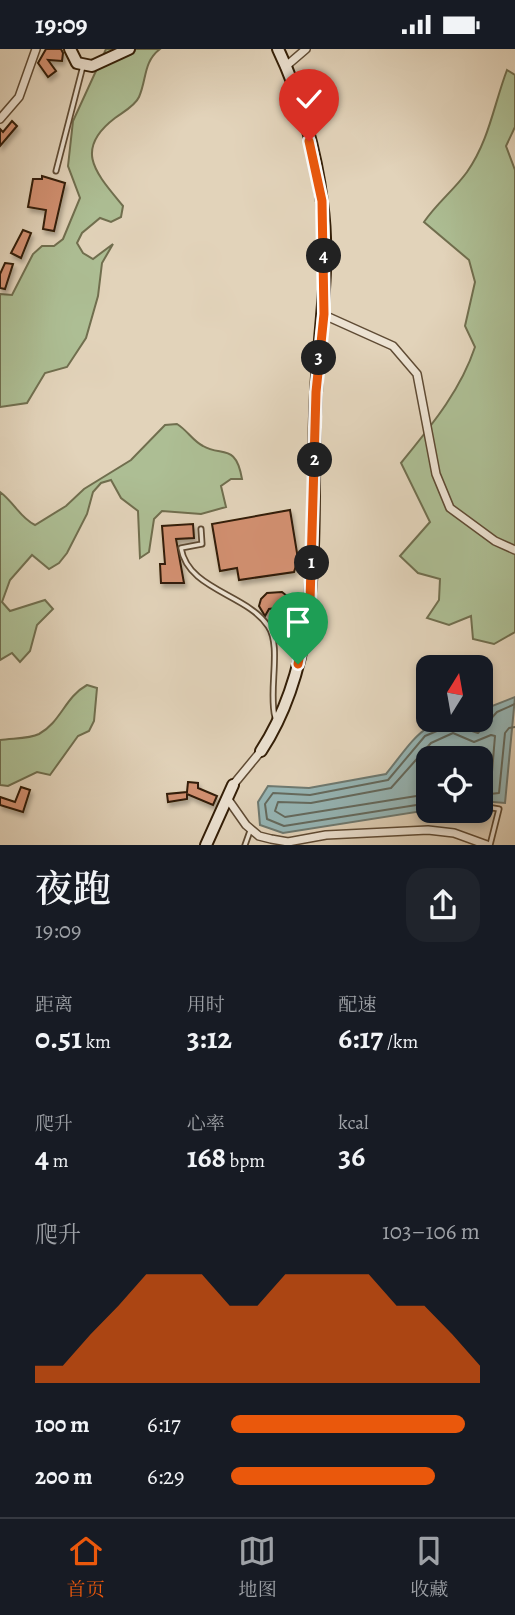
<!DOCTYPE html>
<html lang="zh">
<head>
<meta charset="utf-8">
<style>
  body { margin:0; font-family:Alegreya,"Noto Serif SC",serif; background:#20242c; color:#f1f3f6; height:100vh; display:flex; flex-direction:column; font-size:26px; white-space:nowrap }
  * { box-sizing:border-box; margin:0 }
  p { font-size:23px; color:#9ea1a6 }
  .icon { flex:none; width:38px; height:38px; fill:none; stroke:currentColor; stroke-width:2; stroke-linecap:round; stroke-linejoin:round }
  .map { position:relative; height:796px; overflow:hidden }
  .sheet { display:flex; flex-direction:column; background:#171b24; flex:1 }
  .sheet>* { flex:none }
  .needle { width:46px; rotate:11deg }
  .controls { position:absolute; left:416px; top:606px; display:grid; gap:14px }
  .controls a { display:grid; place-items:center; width:77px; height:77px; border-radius:14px; background:#171b24; box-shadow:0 4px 10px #0003; font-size:35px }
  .pin { position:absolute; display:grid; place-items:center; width:60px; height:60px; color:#fff; margin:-72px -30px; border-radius:50% 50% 50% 0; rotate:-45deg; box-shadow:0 0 7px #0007 }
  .pin .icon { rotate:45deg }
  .km { position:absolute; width:35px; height:35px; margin:-18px; border-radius:50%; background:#222; color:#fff; font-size:19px; line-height:35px; text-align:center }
  .round { display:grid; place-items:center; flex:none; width:74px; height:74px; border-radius:21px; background:#20242c }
  .head { display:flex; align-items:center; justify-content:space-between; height:119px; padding:0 35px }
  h1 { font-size:38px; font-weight:600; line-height:52px }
  .stats { display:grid; grid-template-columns:repeat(3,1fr); gap:10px; height:119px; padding:7px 35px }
  .stats div { display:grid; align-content:center }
  .stats b { font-size:30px; font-weight:600 }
  .stats small { font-size:19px; font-weight:400 }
  .stats p { font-size:19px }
  .chart { height:196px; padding:14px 35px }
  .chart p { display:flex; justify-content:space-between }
  .chart svg { width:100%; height:126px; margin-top:7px; fill:#ea580c; opacity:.7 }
  ul { padding:0 35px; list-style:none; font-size:23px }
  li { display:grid; grid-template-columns:112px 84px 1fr; align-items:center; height:52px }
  li i { height:18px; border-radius:9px; background:#ea580c }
  .status { display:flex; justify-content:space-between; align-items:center; height:49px; padding:0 35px; background:#171b24; direction:ltr }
  .status svg { height:19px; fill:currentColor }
  .tab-bar { display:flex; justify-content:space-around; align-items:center; height:98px; border-top:2px solid #363941; background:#171b24; font-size:19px; color:#9ea1a6 }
  .tab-bar a { display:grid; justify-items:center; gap:4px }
  .tab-bar .active { color:#ea580c }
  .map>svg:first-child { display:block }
  .green { fill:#adbe94; stroke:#706e4e; stroke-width:2 }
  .water { fill:#96b6b6; stroke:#6e7970; stroke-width:2 }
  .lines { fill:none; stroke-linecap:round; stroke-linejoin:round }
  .shore { stroke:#646a5e; stroke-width:2 }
  .building { fill:#d29071; stroke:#331e07; stroke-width:2; filter:url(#shadow) }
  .lane-casing { stroke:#5f4b34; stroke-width:7 }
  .street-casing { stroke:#5f4b34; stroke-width:10 }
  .secondary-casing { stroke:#331e07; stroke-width:14 }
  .lane { stroke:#ece2d2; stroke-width:3.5 }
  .street { stroke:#ece2d2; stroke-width:7 }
  .secondary { stroke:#ece2d2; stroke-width:10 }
  .route-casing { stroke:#fff; stroke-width:14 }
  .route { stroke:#ea580c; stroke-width:9 }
</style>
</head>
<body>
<div class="status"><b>19:09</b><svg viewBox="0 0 49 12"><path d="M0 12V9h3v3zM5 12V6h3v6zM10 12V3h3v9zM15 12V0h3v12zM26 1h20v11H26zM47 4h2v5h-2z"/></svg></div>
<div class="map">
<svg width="515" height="796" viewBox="0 0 515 796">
  <defs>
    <filter id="shadow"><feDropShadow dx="2" dy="4" stdDeviation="2" flood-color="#0004"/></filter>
  </defs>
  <rect width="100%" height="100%" fill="#e2d3ba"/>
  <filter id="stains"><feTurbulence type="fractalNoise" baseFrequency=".00286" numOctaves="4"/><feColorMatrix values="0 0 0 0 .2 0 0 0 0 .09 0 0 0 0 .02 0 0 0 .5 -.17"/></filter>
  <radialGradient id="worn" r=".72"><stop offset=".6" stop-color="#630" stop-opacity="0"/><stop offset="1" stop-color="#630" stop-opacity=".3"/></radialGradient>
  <!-- green -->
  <g class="green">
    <path d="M106 0H160C143 13 147 30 139 48 135 57 123 63 115 69 73 101 96 124 123 157L121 168 111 173 100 169 82 184 77 194 83 204 93 210 113 195 102 214 98 247 86 289 67 318 45 324 27 354 0 358V245L12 246 33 205 42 197H54L63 190 80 149 68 117 73 72Z"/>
    <path d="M507 21 515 26V78L506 97 515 121V583L494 595 473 590 471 567 449 576 427 569 439 551 440 530 418 524 400 507 430 473 401 414C430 378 460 343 475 298L465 277 475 233 469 211 424 173C437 154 454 141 467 123 489 92 494 55 507 21Z"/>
    <path d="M177 375C187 381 193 392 203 397 222 408 236 394 242 430H231L221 437 226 458 201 465 162 462 154 470 149 503 140 509 138 462 121 449 111 431 101 434 93 443 87 465 67 504 59 514 49 520 32 506 10 531 2 553 10 562 45 551 53 560 37 576 30 602 20 613 12 604 0 611V443C14 453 20 469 35 476L66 457 84 440 131 411 165 376Z"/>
    <path d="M87 636 97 639 94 672 89 682 78 687 50 726 37 723 8 737 0 736V691C12 689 29 690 39 685 61 673 65 648 87 636Z"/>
  </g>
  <!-- water -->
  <path class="water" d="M515 648 505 754 481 752V709H429V761L283 784 260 776 258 753 268 737 309 739 386 725C413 692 429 658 476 677L492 657Z"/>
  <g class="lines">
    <!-- shore -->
    <g class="shore">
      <path d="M459 670 463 679 478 684 497 663 515 655"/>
      <path d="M433 709C448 690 462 703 481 703V725"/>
      <path d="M429 745 285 768 275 762 278 753 311 754 391 739 431 694 453 684 474 693 491 686 495 687 491 735 481 737"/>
      <path d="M481 746 499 744 505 684 509 679 515 678"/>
      <path d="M429 754 284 777 267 770 265 755 273 744 310 746 388 731 425 687 444 679 447 670"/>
    </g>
  </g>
  <!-- building -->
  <g class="building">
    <path d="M46 0H61L63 4 62 12 48 11 56 22 48 28 38 14Z"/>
    <path d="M12 72 17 77 0 97V80L3 83Z"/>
    <path d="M42 127 65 134 54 182 43 180 46 161 28 158 33 130H42Z"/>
    <path d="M23 181 31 184 21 209 11 204Z"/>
    <path d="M5 214 13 215 5 240 0 239V225Z"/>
    <path d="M290 461 298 510 294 523 239 531 237 519 220 522 212 475Z"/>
    <path d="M193 475 194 489 176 490 184 534H161L160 515H165L162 477Z"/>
    <path d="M282 543 287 547 284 558 269 560 265 567 259 557 261 550 267 544Z"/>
    <path d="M188 733 198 734V739L217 747 213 756 187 745V750L168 753 167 745 187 743Z"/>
    <path d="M21 738 30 741 23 763 0 756V748L15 753Z"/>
  </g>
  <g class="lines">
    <defs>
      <g id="lane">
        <path d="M56 122 83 17"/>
        <path d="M201 480 202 495 181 499C188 541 247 545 268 577 282 597 268 642 275 668"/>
        <path d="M481 757 499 760 490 796"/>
        <path d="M428 766 442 761"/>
        <path d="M245 796 250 782"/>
      </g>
      <g id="street">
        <path d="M285 18 306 0"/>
        <path d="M0 70 19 48 36 0"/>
        <path d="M324 266 393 297 417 325 436 425 450 459 495 492 515 501"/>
        <path d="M233 736 261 702"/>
        <path d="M227 749 246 776 259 787 271 790 288 793 326 786 428 781 454 784 487 796"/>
      </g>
      <g id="secondary">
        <path d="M70 0 77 14 92 17 129 0"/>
        <path d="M261 702C329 598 309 463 316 344 319 281 331 217 322 153 316 102 300 46 278 0"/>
        <path d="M206 796 233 736"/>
      </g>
    </defs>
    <!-- lane casing -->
    <use href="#lane" class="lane-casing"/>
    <!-- street casing -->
    <use href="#street" class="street-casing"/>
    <!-- secondary casing -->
    <use href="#secondary" class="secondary-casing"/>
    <!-- lane -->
    <use href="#lane" class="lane"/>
    <!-- street -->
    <use href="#street" class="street"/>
    <!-- secondary -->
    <use href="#secondary" class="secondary"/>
  </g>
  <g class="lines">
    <defs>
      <path id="route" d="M298 615 310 553 316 343 324 265 322 152 309 92"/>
    </defs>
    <!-- route casing -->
    <use href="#route" class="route-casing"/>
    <!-- route -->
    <use href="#route" class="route"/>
  </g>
  <rect width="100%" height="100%" filter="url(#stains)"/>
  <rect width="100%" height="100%" fill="url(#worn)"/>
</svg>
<div class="controls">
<a><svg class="needle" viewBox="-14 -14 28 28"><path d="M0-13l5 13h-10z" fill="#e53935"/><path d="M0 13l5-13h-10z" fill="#9ea1a6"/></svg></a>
<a><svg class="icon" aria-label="locate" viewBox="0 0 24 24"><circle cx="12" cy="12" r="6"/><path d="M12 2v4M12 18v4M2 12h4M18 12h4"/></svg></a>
</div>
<div class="pin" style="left:298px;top:615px;background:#1e9e55"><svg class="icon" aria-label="arrive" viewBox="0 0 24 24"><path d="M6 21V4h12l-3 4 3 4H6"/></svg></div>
<div class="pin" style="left:309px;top:92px;background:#d93025"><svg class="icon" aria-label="check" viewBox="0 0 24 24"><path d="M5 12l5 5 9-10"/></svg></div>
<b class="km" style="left:312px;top:514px">1</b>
<b class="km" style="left:315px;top:411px">2</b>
<b class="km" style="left:319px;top:309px">3</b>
<b class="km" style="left:324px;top:207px">4</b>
</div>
<section class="sheet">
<div class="head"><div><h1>夜跑</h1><p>19:09</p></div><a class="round"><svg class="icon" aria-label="share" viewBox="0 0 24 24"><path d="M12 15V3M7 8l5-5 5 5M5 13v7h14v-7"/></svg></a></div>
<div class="stats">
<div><p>距离</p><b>0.51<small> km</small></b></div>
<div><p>用时</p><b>3:12</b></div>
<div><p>配速</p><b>6:17<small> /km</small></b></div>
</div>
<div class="stats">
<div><p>爬升</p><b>4<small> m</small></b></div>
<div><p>心率</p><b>168<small> bpm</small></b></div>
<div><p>kcal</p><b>36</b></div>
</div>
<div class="chart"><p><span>爬升</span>103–106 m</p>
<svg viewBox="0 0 160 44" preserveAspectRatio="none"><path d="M0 44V38L10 38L20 27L30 17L40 6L50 6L60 6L70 17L80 17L90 6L100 6L110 6L120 6L130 17L140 17L150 27L160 38V44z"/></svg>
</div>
<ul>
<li><b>100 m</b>6:17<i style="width:94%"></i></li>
<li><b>200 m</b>6:29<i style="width:82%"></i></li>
</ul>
</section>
<nav class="tab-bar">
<a class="active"><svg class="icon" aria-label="home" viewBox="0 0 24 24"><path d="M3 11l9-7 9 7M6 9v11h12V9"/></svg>首页</a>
<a><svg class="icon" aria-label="map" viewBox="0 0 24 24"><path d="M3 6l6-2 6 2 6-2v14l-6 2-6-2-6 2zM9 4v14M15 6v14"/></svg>地图</a>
<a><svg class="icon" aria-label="saved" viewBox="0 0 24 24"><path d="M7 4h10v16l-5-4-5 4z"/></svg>收藏</a>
</nav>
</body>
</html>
